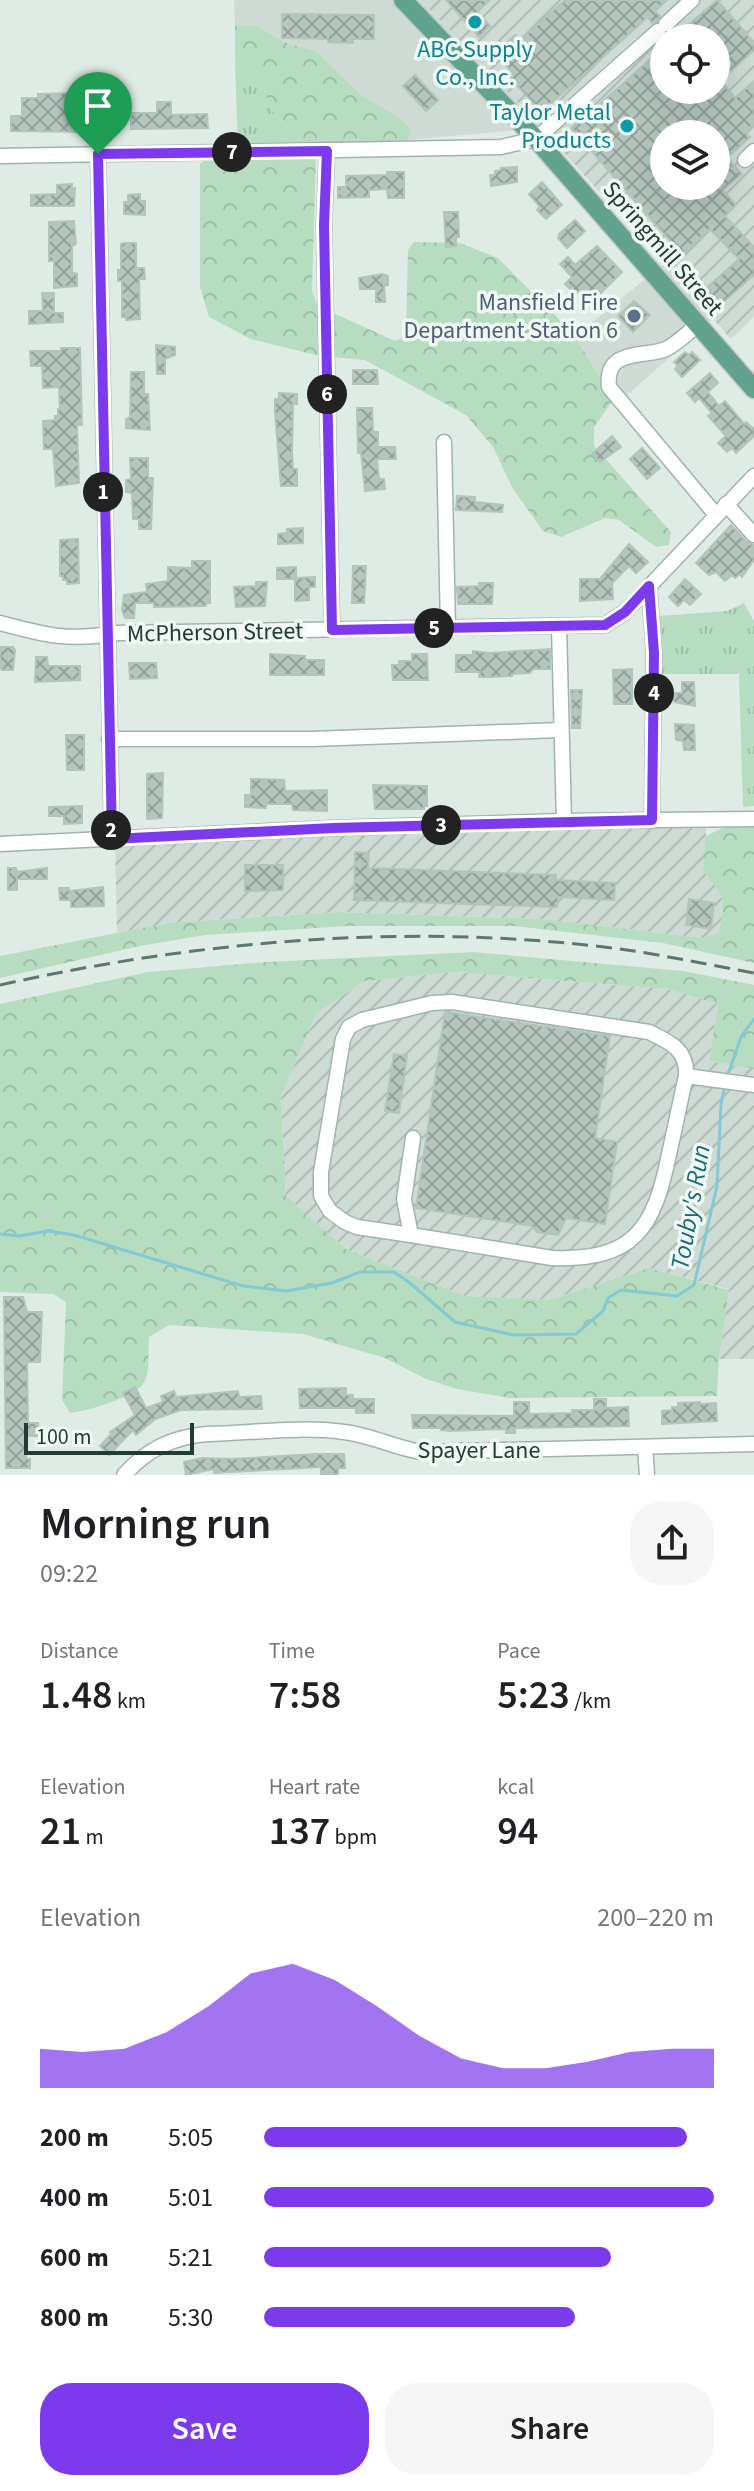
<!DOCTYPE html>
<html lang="en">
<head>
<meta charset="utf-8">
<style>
  body { margin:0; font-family:"Source Sans 3",sans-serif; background:#f6f6f6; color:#202124; height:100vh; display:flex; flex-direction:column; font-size:30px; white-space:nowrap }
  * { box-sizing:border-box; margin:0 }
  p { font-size:26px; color:#757577 }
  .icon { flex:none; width:44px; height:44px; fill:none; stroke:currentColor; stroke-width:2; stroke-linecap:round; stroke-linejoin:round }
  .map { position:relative; height:1475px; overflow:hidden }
  .panel { display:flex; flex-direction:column; background:#fff; flex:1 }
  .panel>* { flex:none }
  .buttons { position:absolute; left:650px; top:24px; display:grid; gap:16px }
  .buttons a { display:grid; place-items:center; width:80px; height:80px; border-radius:50%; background:#fff; box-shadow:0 8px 32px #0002; font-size:40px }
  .scale { position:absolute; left:24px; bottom:20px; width:170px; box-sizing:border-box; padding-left:8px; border:4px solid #203c33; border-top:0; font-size:22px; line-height:28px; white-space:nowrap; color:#203c33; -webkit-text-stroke:6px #f0f8f3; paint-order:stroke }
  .pin { position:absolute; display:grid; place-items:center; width:68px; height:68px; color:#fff; margin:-82px -34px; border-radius:50% 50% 50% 0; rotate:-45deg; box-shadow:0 0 8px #0007 }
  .pin .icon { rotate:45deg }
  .km { position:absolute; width:40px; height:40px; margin:-20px; border-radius:50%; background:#222; color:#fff; font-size:22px; line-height:40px; text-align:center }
  .round { display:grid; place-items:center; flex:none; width:84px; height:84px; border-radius:32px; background:#f6f6f6 }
  .headline { display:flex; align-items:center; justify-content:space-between; height:136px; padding:0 40px }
  h1 { font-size:44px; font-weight:600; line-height:60px }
  .figures { display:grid; grid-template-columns:repeat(3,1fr); gap:12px; height:136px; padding:8px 40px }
  .figures div { display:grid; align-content:center }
  .figures b { font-size:40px; font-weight:600 }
  .figures small { font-size:22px; font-weight:400 }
  .figures p { font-size:22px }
  .chart { height:224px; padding:16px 40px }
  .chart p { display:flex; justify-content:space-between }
  .chart svg { width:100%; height:144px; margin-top:8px; fill:#7c3aed; opacity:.7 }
  .primary-button { display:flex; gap:16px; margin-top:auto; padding:16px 40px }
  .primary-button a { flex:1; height:92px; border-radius:32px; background:#7c3aed; color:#fff; font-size:32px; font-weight:600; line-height:92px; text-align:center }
  .primary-button a+a { background:#f6f6f6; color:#202124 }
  ul { padding:0 40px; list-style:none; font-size:26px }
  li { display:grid; grid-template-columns:128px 96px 1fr; align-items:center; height:60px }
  li i { height:20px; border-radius:10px; background:#7c3aed }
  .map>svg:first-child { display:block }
  .built { fill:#cddbd4 }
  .industrial { fill:url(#industrial-furrows); fill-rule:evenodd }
  .grass { fill:url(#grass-tufts) }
  .forest { fill:url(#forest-crowns) }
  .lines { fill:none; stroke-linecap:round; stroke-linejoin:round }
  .stream { stroke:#84c9d3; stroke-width:3 }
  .building { fill:url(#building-cross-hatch); stroke:#b1c5bc; stroke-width:2; fill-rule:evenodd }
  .minor-casing { stroke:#a2b3ac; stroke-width:17 }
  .major-casing { stroke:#c1c8c6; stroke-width:21 }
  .minor { stroke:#fff; stroke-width:14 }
  .major { stroke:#62a390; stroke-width:18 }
  .rail { stroke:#5a786f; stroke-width:3; stroke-dasharray:16 8; stroke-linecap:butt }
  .route-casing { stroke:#fff; stroke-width:16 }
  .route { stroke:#7c3aed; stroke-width:10 }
  .culture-dot { fill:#0f9aa8; stroke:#f0f8f3; stroke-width:3 }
  .service-dot { fill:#5c6f8a; stroke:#f0f8f3; stroke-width:3 }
  .labels { text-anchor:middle; stroke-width:7; stroke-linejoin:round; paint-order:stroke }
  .culture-label { font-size:24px; fill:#0d838f; stroke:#f0f8f3 }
  .street-label { font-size:24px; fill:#203c33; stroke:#f0f8f3 }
  .service-label { font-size:24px; fill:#4e5e75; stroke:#f0f8f3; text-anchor:end }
  .water-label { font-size:26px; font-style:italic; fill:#186c7a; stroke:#f0f8f3 }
</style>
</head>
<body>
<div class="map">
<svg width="754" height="1475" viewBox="0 0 754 1475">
  <defs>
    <pattern id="industrial-furrows" width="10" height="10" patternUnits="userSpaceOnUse" patternTransform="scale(2)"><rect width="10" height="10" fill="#cddbd4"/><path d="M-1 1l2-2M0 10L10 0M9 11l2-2" fill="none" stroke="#b0bdb6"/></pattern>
    <pattern id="grass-tufts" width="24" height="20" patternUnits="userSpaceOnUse" patternTransform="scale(2)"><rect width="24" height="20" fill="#b7ddc0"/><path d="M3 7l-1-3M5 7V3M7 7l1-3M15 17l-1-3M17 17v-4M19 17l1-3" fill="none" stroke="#9dbfa5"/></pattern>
    <pattern id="forest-crowns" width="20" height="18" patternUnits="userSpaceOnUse" patternTransform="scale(2)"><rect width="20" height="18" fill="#b7ddc0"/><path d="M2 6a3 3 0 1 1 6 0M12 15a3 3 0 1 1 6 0" fill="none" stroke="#9dbfa5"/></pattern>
    <pattern id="building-cross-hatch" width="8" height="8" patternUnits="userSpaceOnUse" patternTransform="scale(2)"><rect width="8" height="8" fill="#b4c6be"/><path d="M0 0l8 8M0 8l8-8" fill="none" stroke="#92a29b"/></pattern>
  </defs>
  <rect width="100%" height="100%" fill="#dfebe5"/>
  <!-- built -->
  <g class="built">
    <path d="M234 0H421L542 128 407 140 412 130 399 117 361 95 317 53 286 43 258 26 235 25Z"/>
    <path d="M664 264 714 318 617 404 575 336Z"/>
  </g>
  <!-- industrial -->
  <g class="industrial">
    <path d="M421 0H754V317L731 339 542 128ZM664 38H716V90H664ZM664 134H716V186H664Z"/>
    <path d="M706 817V836L724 908 718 935 703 938 541 919 339 912 168 923 117 933 115 843Z"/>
    <path d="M456 972 668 989 718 1003 709 1061 754 1069V1359H719L729 1289 649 1268 549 1300 465 1296 346 1249 286 1196 281 1096 316 1014 364 981Z"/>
  </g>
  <!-- grass -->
  <g class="grass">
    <path d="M235 60 259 82 276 116 304 145 238 147Z"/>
    <path d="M744 603 754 621V806L743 807 739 674H661L659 616 727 611Z"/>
  </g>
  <!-- forest -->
  <g class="forest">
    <path d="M235 25 258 26 286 43 317 52 361 95 399 117 412 130 407 140 304 145 276 116 259 82 235 60Z"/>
    <path d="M316 157 312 291 318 306 395 341 406 335 408 250 414 242 460 243 498 258 574 335 607 388 611 403 594 427V446L671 532 669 545 656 547 619 520 605 518 561 537 543 531 513 489 493 447 466 415 365 360 320 356 251 339 209 317 200 287V164L206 158Z"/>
    <path d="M754 825V963L663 943 514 926H347L205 935 140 946 0 978V956L168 923 339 912 541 919 703 938 718 934C726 903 726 895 703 872L706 836 724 827Z"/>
    <path d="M473 952 683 971 754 985V1069L709 1061 718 1004 668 989 456 972 364 981 316 1014 281 1096 286 1196 346 1249 465 1296 549 1300 649 1268 729 1290 719 1359 717 1396 510 1398 457 1389 426 1379 385 1358 303 1334 169 1325 149 1337C148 1349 150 1370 145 1381 138 1397 87 1411 70 1413L62 1400 66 1302 53 1294 0 1292V1004L148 972 266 962Z"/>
  </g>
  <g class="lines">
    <!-- stream -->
    <g class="stream">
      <path d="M727 1077 741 1037 754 1019"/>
      <path d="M0 1234 19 1236 48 1231 74 1235 243 1286 286 1291 332 1283 360 1272H394L410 1283 455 1322 514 1335 576 1334 603 1311 608 1298 621 1290 677 1296 694 1285 717 1186 721 1104 725 1085"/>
    </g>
  </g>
  <!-- building -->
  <g class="building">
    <path d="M446 0H490L477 12 490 26 479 37Z"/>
    <path d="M565 0H667L655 11 660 16 656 21 652 23 648 17 541 112 506 73 510 70 495 53 515 35 520 40Z"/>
    <path d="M717 0 754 42V50L721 80 735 98 754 81V124L745 132 750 137 727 158 742 174 723 190 736 205 725 216 754 247V275L718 307 704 290 739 259 710 229 682 254 572 129 664 47V90H716V38H665L673 32 676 36ZM664 134H716V186H664Z"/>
    <path d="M282 14 374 15V39H353V43L328 42V39L282 38Z"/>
    <path d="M415 75 438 100 426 111 403 86Z"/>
    <path d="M80 93 81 112H84L86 118H93L92 132 11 131V116H22V98H38V94Z"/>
    <path d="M157 102H171V115L207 114 208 128 131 129V113H157Z"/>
    <path d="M517 167V182L491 186 490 175H495V171L501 170V168Z"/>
    <path d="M387 172H404V198H388L387 189 369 190V197L338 198V187H346V176L387 175Z"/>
    <path d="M542 182 562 205 546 219 537 210 540 207 529 194Z"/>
    <path d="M72 184V189L75 188 74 206H31V195L57 194V185Z"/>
    <path d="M140 194V201H145V215L124 214V202H128V195Z"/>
    <path d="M444 212H458L459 237H456V246L446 247Z"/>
    <path d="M575 220 585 231 567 248 558 238 559 234Z"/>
    <path d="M74 221 76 244 72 246V272L77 274V286L54 288V261H49V222Z"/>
    <path d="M124 243H136V268H144L145 279H139L140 319 126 320V317H122V281H118V270H121V244Z"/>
    <path d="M597 246 622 272 599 295 603 299 595 307 579 291 575 294 565 284 572 277 560 264 568 257 575 265Z"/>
    <path d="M382 274 388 276V285L384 286 385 302H376V289H360L359 278Z"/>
    <path d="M42 293H54V313H63V322L29 324V311H43Z"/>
    <path d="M634 301 650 315 633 332 618 316Z"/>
    <path d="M156 345 175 347V355L165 359V374H157Z"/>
    <path d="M61 348H80L82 425H77L79 483 56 486 53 449H44L43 421 55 420V416H58V409H60L59 387 43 388 42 366H31L30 351H61Z"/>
    <path d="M685 352 689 355 692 352 700 360 682 377 675 369 678 366 674 362Z"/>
    <path d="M353 370H377L378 384H353Z"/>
    <path d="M131 372H144V394H148L150 430 126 428V419L130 417Z"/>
    <path d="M710 373 718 383 708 392 719 406 725 401 744 424 746 422 754 429V436L736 453 732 448 727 452 718 443 726 436 708 416 712 413 699 398 695 402 687 393Z"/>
    <path d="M279 393 297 394V404H293L292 452 293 469H297V486H281L275 412V399L279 398Z"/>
    <path d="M357 408H372L373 432H378V447H395L396 459H377L379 479H384L385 489 365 491 361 453H358Z"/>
    <path d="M612 436 621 447 600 462 592 454Z"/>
    <path d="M642 448 660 468 647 479 630 459Z"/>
    <path d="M130 458H148V478H153L151 529H139V519H133L132 493 126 492V480L131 479Z"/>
    <path d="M457 496 475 497V502L503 505 502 512 456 510Z"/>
    <path d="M731 525 747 542 754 545V560L742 577 740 574 735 578 732 575 725 581 716 572 709 575 696 563Z"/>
    <path d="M303 528V543L278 544V534L287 533V529Z"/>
    <path d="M78 539 79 583 67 584V580H63V576H60V540Z"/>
    <path d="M629 544 648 562 636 573 629 566 612 583 613 599 580 601V579H600Z"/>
    <path d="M192 561H210V603H206V606L154 607V603H135L134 618H125L122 610 124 595 147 592 146 584 168 581V567L192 568Z"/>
    <path d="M353 566H366L364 603H352Z"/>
    <path d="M296 567V578L315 577V587H309V600L295 601V579H277V568Z"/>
    <path d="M685 579 701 594 690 605 684 600 678 606 669 597Z"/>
    <path d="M256 582H267L265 606 236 607 234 587 256 586Z"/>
    <path d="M479 583H493L492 604H458L457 587 480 586Z"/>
    <path d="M0 647H13L15 650 13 670H2L0 667Z"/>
    <path d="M550 649V669H533L530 673 512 674V676L491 677H479L480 672H456V655H473V651L490 653Z"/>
    <path d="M270 654 305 656V660H324V675H270Z"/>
    <path d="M412 654H427L428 680H393L392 665H399V661H412Z"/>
    <path d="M36 657H47L48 666H80V680L35 682Z"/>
    <path d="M129 663H156L157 678 130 679Z"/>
    <path d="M632 669V704H614L613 670Z"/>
    <path d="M682 682H694L695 706 674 702 673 693H682Z"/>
    <path d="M571 690H582L580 728H572Z"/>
    <path d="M675 724 694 725 695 750H684L683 741 676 740Z"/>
    <path d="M66 735H84V770H67Z"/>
    <path d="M163 773 162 818 147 819V774Z"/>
    <path d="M251 779 284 780 285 791 327 790V811L293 810 292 804H266V808L245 807V795H251Z"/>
    <path d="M373 785 427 786V806H424V809H375Z"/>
    <path d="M82 806V823L64 824V816H49V807Z"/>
    <path d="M355 852 369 853 368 868 556 875V880L615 883 614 900 558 897 557 907 354 900Z"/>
    <path d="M245 865H283V890L245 891Z"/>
    <path d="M8 868H16L17 872 47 868V879H17V890H8Z"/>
    <path d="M103 887 104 906 71 907V900H60L59 888H69V891Z"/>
    <path d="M689 899 714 903 711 929 686 925Z"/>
    <path d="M445 1012 610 1036 595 1138 617 1142 605 1224 566 1218 558 1235 537 1232 532 1226 416 1208Z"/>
    <path d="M394 1054 407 1056 399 1113 385 1111Z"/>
    <path d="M4 1297H23L27 1312H42L40 1362H27L28 1423H38L39 1436H28L26 1442V1459H30V1468H6Z"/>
    <path d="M135 1387 146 1408 163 1402 161 1396 174 1391 176 1397 238 1391 239 1397 261 1396 262 1409 181 1410 155 1419 136 1435 133 1430 109 1455 100 1446 112 1433 110 1432 135 1415 123 1393Z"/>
    <path d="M346 1388V1395H353V1399H374V1413H356V1408H300L299 1389Z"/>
    <path d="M594 1399H606V1408L628 1407 629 1426 515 1428V1433H506V1429L450 1431 441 1430V1428H413L412 1415 514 1416V1402H529V1414L573 1413 572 1410H594Z"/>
    <path d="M700 1402V1404L716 1403 717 1421 662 1424V1411L672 1410V1407H678V1403Z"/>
    <path d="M316 1454H344L345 1468H338V1474L321 1475V1467L214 1473V1469L186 1475 184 1462 202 1458 232 1459Z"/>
  </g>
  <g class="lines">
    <defs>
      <g id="minor">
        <path d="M666 24 692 0"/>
        <path d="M327 151 324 225 332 630"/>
        <path d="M98 154 112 839"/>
        <path d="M0 156 501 147 536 139 658 31"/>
        <path d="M745 160 754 151"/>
        <path d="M698 325C688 332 678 343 666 349 646 358 604 347 609 387L716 515"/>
        <path d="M444 442 448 628"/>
        <path d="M726 504 754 535"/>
        <path d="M649 586 654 653 652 820"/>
        <path d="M0 623C48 636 67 641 118 633L605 625 625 612 754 476"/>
        <path d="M559 626 564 821"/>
        <path d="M109 739H312L560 730"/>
        <path d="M0 844 333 828 564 821 754 819"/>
        <path d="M686 1076 754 1085"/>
        <path d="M411 1235 357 1227 345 1222 330 1211 321 1196V1172L343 1039 349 1027 362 1020 432 1003 452 1002 649 1032C670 1042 688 1050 686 1076 680 1102 675 1128 669 1154 654 1229 634 1261 552 1258L411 1235 404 1199 413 1138"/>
        <path d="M645 1447 647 1475"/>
        <path d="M124 1475C147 1449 173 1437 207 1434 252 1433 300 1426 344 1432 371 1435 395 1448 421 1452L754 1444"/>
      </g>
      <path id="major" d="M403 0 536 139 754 389"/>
    </defs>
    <!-- minor casing -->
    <use href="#minor" class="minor-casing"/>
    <!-- major casing -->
    <use href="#major" class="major-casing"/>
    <!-- minor -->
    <use href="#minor" class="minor"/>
    <!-- major -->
    <use href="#major" class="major"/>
    <!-- rail -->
    <path class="rail" d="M0 985C198 941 402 923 604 947 655 953 704 964 754 973"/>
  </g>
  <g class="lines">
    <defs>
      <path id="route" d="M327 151 324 225 332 630 605 625 625 612 649 586 654 653 652 820 333 828 112 839 98 154Z"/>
    </defs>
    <!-- route casing -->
    <use href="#route" class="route-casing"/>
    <!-- route -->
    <use href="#route" class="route"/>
  </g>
  <!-- markers -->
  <g class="culture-dot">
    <circle cx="475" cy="22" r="8"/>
    <circle cx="627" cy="126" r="8"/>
  </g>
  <circle class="service-dot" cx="634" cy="316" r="8"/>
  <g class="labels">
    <!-- culture labels -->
    <g class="culture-label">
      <text x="475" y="57">ABC Supply<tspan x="475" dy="28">Co., Inc.</tspan></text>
      <text x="611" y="120" text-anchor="end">Taylor Metal<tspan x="611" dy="28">Products</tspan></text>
    </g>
    <!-- street labels -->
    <g class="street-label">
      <text transform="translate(663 248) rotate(49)" y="8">Springmill Street</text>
      <text transform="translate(215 632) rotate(-1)" y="8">McPherson Street</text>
      <text x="479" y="1458">Spayer Lane</text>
    </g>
    <!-- service labels -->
    <g class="service-label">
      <text x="618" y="310">Mansfield Fire<tspan x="618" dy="28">Department Station 6</tspan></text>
    </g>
    <!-- water labels -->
    <g class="water-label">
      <text transform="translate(690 1207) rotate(-80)" y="9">Touby's Run</text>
    </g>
  </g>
</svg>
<div class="buttons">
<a><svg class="icon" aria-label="locate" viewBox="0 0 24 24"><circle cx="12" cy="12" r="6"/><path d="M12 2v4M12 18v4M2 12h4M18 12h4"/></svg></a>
<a><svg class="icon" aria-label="layers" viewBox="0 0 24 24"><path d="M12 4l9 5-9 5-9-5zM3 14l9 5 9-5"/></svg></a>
</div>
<div class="scale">100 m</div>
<div class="pin" style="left:98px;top:154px;background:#1e9e55"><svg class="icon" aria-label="arrive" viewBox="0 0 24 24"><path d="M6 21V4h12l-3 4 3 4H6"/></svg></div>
<b class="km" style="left:103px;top:492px">1</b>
<b class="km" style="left:111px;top:830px">2</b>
<b class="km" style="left:441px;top:825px">3</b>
<b class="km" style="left:654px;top:693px">4</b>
<b class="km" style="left:434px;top:628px">5</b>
<b class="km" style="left:327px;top:394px">6</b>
<b class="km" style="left:232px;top:152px">7</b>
</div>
<section class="panel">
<div class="headline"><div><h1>Morning run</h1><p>09:22</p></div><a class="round"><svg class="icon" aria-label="share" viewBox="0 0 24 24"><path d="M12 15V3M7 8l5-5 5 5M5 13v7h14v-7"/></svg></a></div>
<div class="figures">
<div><p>Distance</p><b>1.48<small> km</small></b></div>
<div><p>Time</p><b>7:58</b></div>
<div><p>Pace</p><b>5:23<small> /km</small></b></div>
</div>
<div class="figures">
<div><p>Elevation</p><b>21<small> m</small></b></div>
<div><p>Heart rate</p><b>137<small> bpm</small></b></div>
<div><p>kcal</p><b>94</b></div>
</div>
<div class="chart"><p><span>Elevation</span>200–220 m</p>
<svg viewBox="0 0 160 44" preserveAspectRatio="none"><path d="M0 44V32L10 33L20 32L30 27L40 19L50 9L60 6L70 11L80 19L90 28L100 35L110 38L120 38L130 36L140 33L150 32L160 32V44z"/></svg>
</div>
<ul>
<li><b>200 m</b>5:05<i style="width:94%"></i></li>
<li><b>400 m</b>5:01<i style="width:100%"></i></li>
<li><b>600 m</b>5:21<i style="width:77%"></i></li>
<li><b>800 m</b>5:30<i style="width:69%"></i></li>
</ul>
<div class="primary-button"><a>Save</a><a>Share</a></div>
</section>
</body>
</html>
